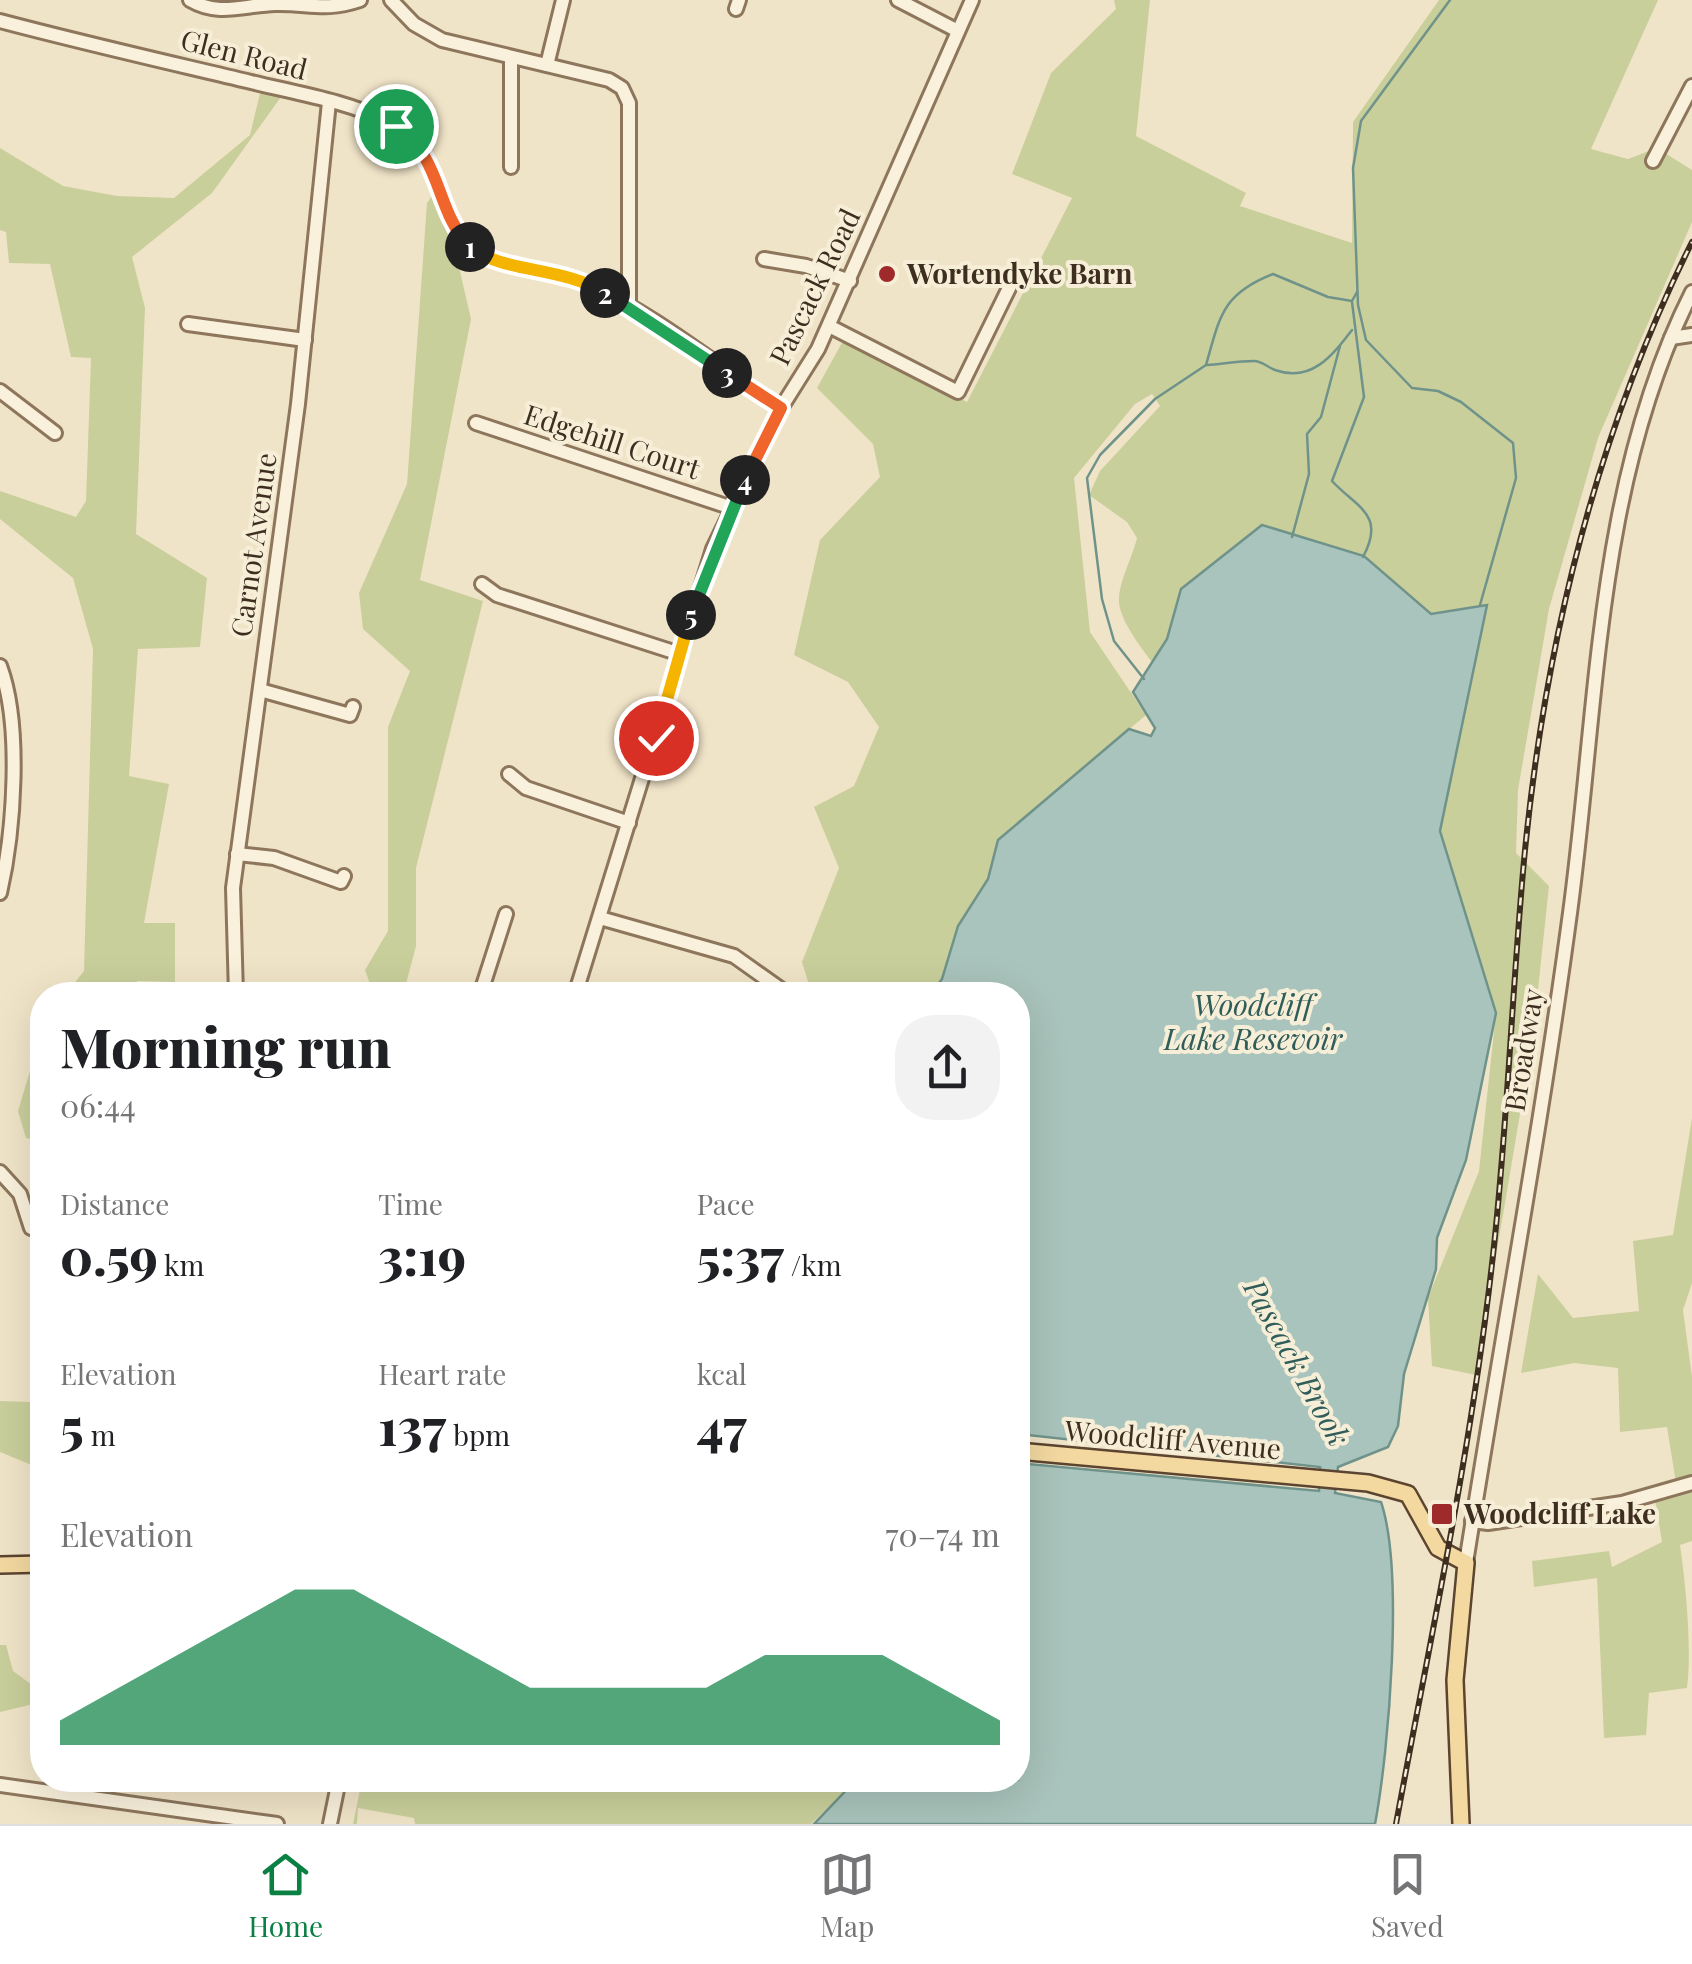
<!DOCTYPE html>
<html lang="en">
<head>
<meta charset="utf-8">
<style>
  body { margin:0; font-family:"Playfair Display",serif; background:#f2f2f2; color:#202124; height:100vh; display:flex; flex-direction:column; font-size:38px; white-space:nowrap }
  * { box-sizing:border-box; margin:0 }
  p { font-size:32px; color:#757577 }
  .icon { flex:none; width:55px; height:55px; fill:none; stroke:currentColor; stroke-width:2; stroke-linecap:round; stroke-linejoin:round }
  .map { position:relative; flex:1; overflow:hidden }
  .sheet { position:absolute; left:30px; top:982px; width:1000px; height:810px; display:flex; flex-direction:column; background:#fff; border-radius:40px; box-shadow:0 10px 40px #0002 }
  .sheet>* { flex:none }
  .pin { position:absolute; display:grid; place-items:center; width:85px; height:85px; color:#fff; margin:-42px; border:5px solid #fff; border-radius:50%; box-shadow:0 2px 10px #0007 }
  .km { position:absolute; width:50px; height:50px; margin:-25px; border-radius:50%; background:#222; color:#fff; font-size:28px; line-height:50px; text-align:center }
  .round { display:grid; place-items:center; flex:none; width:105px; height:105px; border-radius:40px; background:#f2f2f2 }
  .head { display:flex; align-items:center; justify-content:space-between; height:170px; padding:0 30px }
  h1 { font-size:55px; font-weight:800; line-height:75px }
  .figures { display:grid; grid-template-columns:repeat(3,1fr); gap:15px; height:170px; padding:10px 30px }
  .figures div { display:grid; align-content:center }
  .figures b { font-size:50px; font-weight:800 }
  .figures small { font-size:28px; font-weight:400 }
  .figures p { font-size:28px }
  .chart { height:280px; padding:20px 30px }
  .chart p { display:flex; justify-content:space-between }
  .chart svg { width:100%; height:180px; margin-top:10px; fill:#0b8043; opacity:.7 }
  .tabs { display:flex; justify-content:space-around; align-items:center; height:140px; border-top:2px solid #e0e0e0; background:#fff; font-size:28px; color:#757577 }
  .tabs a { display:grid; justify-items:center; gap:5px }
  .tabs .active { color:#0b8043 }
  .map>svg:first-child { display:block }
  .green { fill:#c9cf9b }
  .water { fill:#a9c4bc; stroke:#6f938a; stroke-width:2.5 }
  .lines { fill:none; stroke-linecap:round; stroke-linejoin:round }
  .stream { stroke:#6f938a; stroke-width:2.5 }
  .minor-casing { stroke:#8d765c; stroke-width:18 }
  .major-casing { stroke:#5b4430; stroke-width:20 }
  .minor { stroke:#faf1dc; stroke-width:12 }
  .major { stroke:#f3d9a0; stroke-width:15 }
  .rail-casing { stroke:#3d2e20; stroke-width:6 }
  .rail { stroke:#f7eed8; stroke-width:2.5; stroke-dasharray:8; stroke-linecap:butt }
  .split-1-casing { stroke:#fff; stroke-width:20 }
  .split-2-casing { stroke:#fff; stroke-width:20 }
  .split-3-casing { stroke:#fff; stroke-width:20 }
  .split-4-casing { stroke:#fff; stroke-width:20 }
  .split-5-casing { stroke:#fff; stroke-width:20 }
  .split-6-casing { stroke:#fff; stroke-width:20 }
  .split-1 { stroke:#f0652b; stroke-width:12 }
  .split-2 { stroke:#f5b400; stroke-width:12 }
  .split-3 { stroke:#22a559; stroke-width:12 }
  .split-4 { stroke:#f0652b; stroke-width:12 }
  .split-5 { stroke:#22a559; stroke-width:12 }
  .split-6 { stroke:#f5b400; stroke-width:12 }
  .poi-dot { fill:#9e2a2b; stroke:#f7eed8; stroke-width:4 }
  .labels { text-anchor:middle; stroke-width:8; stroke-linejoin:round; paint-order:stroke }
  .street-label { font-size:28px; fill:#3d2e20; stroke:#f7eed8 }
  .poi-label { font-size:28px; font-weight:bold; fill:#3d2e20; stroke:#f7eed8; text-anchor:start }
  .water-label { font-size:30px; font-style:italic; fill:#2f5d5a; stroke:#f7eed8 }
</style>
</head>
<body>
<div class="map">
<svg width="1692" height="1824" viewBox="0 0 1692 1824">
  <rect width="100%" height="100%" fill="#f0e4c8"/>
  <!-- green -->
  <g class="green">
    <path d="M1114 0H1150L1136 136 1246 193 1240 206 1352 243 1353 122 1439 0H1658L1591 149 1628 159 1657 148 1692 170V222L1598 438 1549 609 1518 790 1516 853 1549 886 1533 1037 1476 1375 1432 1366 1428 1298 1479 1171 1496 1013 1440 831 1466 702 1182 701C1165 677 1118 626 1119 600 1119 581 1133 556 1137 538L1127 522 1089 495 1100 471 1160 406 1152 394 1135 404 1074 478 1090 632 1146 715 998 840 988 879 958 926 942 979 930 995H812L802 962 839 868 814 807 854 786 879 727 848 682 794 655 820 540 880 477 873 444 817 388 844 339 967 402 1072 198 1012 174 1051 73 1116 9Z"/>
    <path d="M262 85 286 90 212 193 132 257 145 308 136 534 207 578 200 647 138 649 129 776 169 784 144 923H175V982L137 981 135 995H65L84 971 93 649 73 578 0 519V491L76 517 86 501 91 358 71 357 50 264 9 263 6 232 0 230V148L63 186 117 196 174 198 250 135Z"/>
    <path d="M440 185 471 319 420 580 483 601 416 868V946L403 995H374L365 970 388 931V727L410 671 363 629 359 593 407 484 427 203Z"/>
    <path d="M42 1031V1141L26 1138 18 1111Z"/>
    <path d="M1692 1118V1283L1683 1310 1692 1377V1541L1680 1545C1686 1586 1692 1649 1687 1688L1649 1693 1646 1735 1604 1738 1597 1578 1534 1587 1532 1561 1609 1551 1612 1567 1662 1542 1654 1492 1677 1489 1667 1427 1620 1432 1618 1368 1574 1363 1521 1373 1538 1274 1573 1318 1639 1311 1633 1241 1673 1235Z"/>
    <path d="M42 1377V1482L39 1468 0 1452V1401L32 1402Z"/>
    <path d="M0 1645H6L13 1671 32 1685 42 1679V1702L0 1712Z"/>
    <path d="M362 1780H856L811 1824H415L414 1818 358 1808 357 1824H353Z"/>
  </g>
  <!-- water -->
  <path class="water" d="M1262 525 1364 556 1431 614 1487 605 1440 831 1496 1013 1466 1160 1437 1238 1436 1269 1404 1374 1398 1426 1388 1447 1338 1467 1335 1493 1381 1502C1404 1570 1389 1750 1375 1824H814L856 1780H1018V1463L1319 1491 1320 1467 1018 1434V995H930L942 979 958 926 988 879 998 840 1129 729 1151 736 1155 728 1133 692 1167 639 1181 589Z"/>
  <g class="lines">
    <!-- stream -->
    <g class="stream">
      <path d="M1450 0 1361 121 1353 168 1358 305 1366 340 1412 388 1438 391 1461 402 1513 443 1516 478 1480 605"/>
      <path d="M1352 302 1364 397 1332 481C1357 508 1386 514 1363 557"/>
      <path d="M1207 365C1222 364 1238 361 1254 361 1262 361 1267 367 1275 370 1311 383 1332 356 1352 330"/>
      <path d="M1292 537 1309 474 1307 434 1321 417 1340 346"/>
      <path d="M1144 679 1114 641 1102 599 1087 478 1100 455 1155 399 1206 365C1220 316 1222 294 1273 274L1328 297 1352 301 1357 292"/>
    </g>
    <defs>
      <g id="minor">
        <path d="M190 0C219 17 244 5 275 4 309 3 324 12 360 0"/>
        <path d="M391 0 414 24 442 40 609 80 622 88 629 103V308"/>
        <path d="M898 0 958 31"/>
        <path d="M736 9 739 0"/>
        <path d="M0 21C83 43 167 62 251 82 296 93 347 101 389 122 449 152 430 218 475 251 501 270 555 268 590 285 655 315 721 369 781 408"/>
        <path d="M547 65 563 0"/>
        <path d="M1653 161 1692 86"/>
        <path d="M511 167V57"/>
        <path d="M764 259 806 266 850 281"/>
        <path d="M188 324 305 340"/>
        <path d="M829 326 958 392 1012 282"/>
        <path d="M1671 338 1692 335"/>
        <path d="M0 391 55 433"/>
        <path d="M476 423 732 508"/>
        <path d="M482 584 497 595 680 654"/>
        <path d="M0 666C22 725 14 832 0 893"/>
        <path d="M260 690 350 715 353 707"/>
        <path d="M509 774 526 788 629 823"/>
        <path d="M237 854 274 858 341 882 344 876"/>
        <path d="M600 918 734 956 789 995"/>
        <path d="M236 995 233 888 298 404 329 102"/>
        <path d="M480 995 506 914"/>
        <path d="M575 995 713 549 781 408 818 349 972 0"/>
        <path d="M0 1172 20 1194 31 1228"/>
        <path d="M1472 1521 1488 1523 1622 1503 1692 1483"/>
        <path d="M1466 1563C1500 1346 1541 1130 1570 913 1598 706 1596 482 1692 292"/>
        <path d="M0 1785 277 1824"/>
        <path d="M330 1824 339 1780"/>
      </g>
      <g id="major">
        <path d="M1018 1451 1368 1483 1408 1494 1438 1548 1466 1563 1455 1680 1461 1824"/>
        <path d="M0 1565 42 1564"/>
      </g>
    </defs>
    <!-- minor casing -->
    <use href="#minor" class="minor-casing"/>
    <!-- major casing -->
    <use href="#major" class="major-casing"/>
    <!-- minor -->
    <use href="#minor" class="minor"/>
    <!-- major -->
    <use href="#major" class="major"/>
    <defs>
      <path id="rail" d="M1396 1824C1431 1635 1472 1446 1493 1255 1508 1120 1512 985 1525 850 1546 639 1597 432 1692 242"/>
    </defs>
    <!-- rail casing -->
    <use href="#rail" class="rail-casing"/>
    <!-- rail -->
    <use href="#rail" class="rail"/>
  </g>
  <g class="lines">
    <defs>
      <path id="split-1" d="M396 126C444 160 434 209 470 247"/>
      <path id="split-2" d="M470 247C502 273 562 266 605 293"/>
      <path id="split-3" d="M605 293 727 373"/>
      <path id="split-4" d="M727 373 781 408 745 480"/>
      <path id="split-5" d="M691 615 745 480"/>
      <path id="split-6" d="M656 738 691 615"/>
    </defs>
    <!-- split-1 casing -->
    <use href="#split-1" class="split-1-casing"/>
    <!-- split-2 casing -->
    <use href="#split-2" class="split-2-casing"/>
    <!-- split-3 casing -->
    <use href="#split-3" class="split-3-casing"/>
    <!-- split-4 casing -->
    <use href="#split-4" class="split-4-casing"/>
    <!-- split-5 casing -->
    <use href="#split-5" class="split-5-casing"/>
    <!-- split-6 casing -->
    <use href="#split-6" class="split-6-casing"/>
    <!-- split-1 -->
    <use href="#split-1" class="split-1"/>
    <!-- split-2 -->
    <use href="#split-2" class="split-2"/>
    <!-- split-3 -->
    <use href="#split-3" class="split-3"/>
    <!-- split-4 -->
    <use href="#split-4" class="split-4"/>
    <!-- split-5 -->
    <use href="#split-5" class="split-5"/>
    <!-- split-6 -->
    <use href="#split-6" class="split-6"/>
  </g>
  <!-- markers -->
  <g class="poi-dot">
    <circle cx="887" cy="274" r="10"/>
    <rect x="1430" y="1502" width="24" height="24" rx="5"/>
  </g>
  <g class="labels">
    <!-- street labels -->
    <g class="street-label">
      <text transform="translate(244 55) rotate(14)" y="10">Glen Road</text>
      <text transform="translate(815 287) rotate(-64)" y="10">Pascack Road</text>
      <text transform="translate(612 442) rotate(18)" y="10">Edgehill Court</text>
      <text transform="translate(254 545) rotate(-82)" y="10">Carnot Avenue</text>
      <text transform="translate(1524 1050) rotate(-81)" y="10">Broadway</text>
      <text transform="translate(1173 1440) rotate(5)" y="10">Woodcliff Avenue</text>
    </g>
    <!-- poi labels -->
    <g class="poi-label">
      <text x="907" y="284">Wortendyke Barn</text>
      <text x="1464" y="1524">Woodcliff Lake</text>
    </g>
    <!-- water labels -->
    <g class="water-label">
      <text x="1253" y="1016">Woodcliff<tspan x="1253" dy="34">Lake Resevoir</tspan></text>
      <text transform="translate(1296 1363) rotate(61)" y="10">Pascack Brook</text>
    </g>
  </g>
</svg>
<div class="pin" style="left:396px;top:126px;background:#1e9e55"><svg class="icon" aria-label="arrive" viewBox="0 0 24 24"><path d="M6 21V4h12l-3 4 3 4H6"/></svg></div>
<div class="pin" style="left:656px;top:738px;background:#d93025"><svg class="icon" aria-label="check" viewBox="0 0 24 24"><path d="M5 12l5 5 9-10"/></svg></div>
<b class="km" style="left:470px;top:247px">1</b>
<b class="km" style="left:605px;top:293px">2</b>
<b class="km" style="left:727px;top:373px">3</b>
<b class="km" style="left:745px;top:480px">4</b>
<b class="km" style="left:691px;top:615px">5</b>
<section class="sheet">
<div class="head"><div><h1>Morning run</h1><p>06:44</p></div><a class="round"><svg class="icon" aria-label="share" viewBox="0 0 24 24"><path d="M12 15V3M7 8l5-5 5 5M5 13v7h14v-7"/></svg></a></div>
<div class="figures">
<div><p>Distance</p><b>0.59<small> km</small></b></div>
<div><p>Time</p><b>3:19</b></div>
<div><p>Pace</p><b>5:37<small> /km</small></b></div>
</div>
<div class="figures">
<div><p>Elevation</p><b>5<small> m</small></b></div>
<div><p>Heart rate</p><b>137<small> bpm</small></b></div>
<div><p>kcal</p><b>47</b></div>
</div>
<div class="chart"><p><span>Elevation</span>70–74 m</p>
<svg viewBox="0 0 160 44" preserveAspectRatio="none"><path d="M0 44V38L10 30L20 22L30 14L40 6L50 6L60 14L70 22L80 30L90 30L100 30L110 30L120 22L130 22L140 22L150 30L160 38V44z"/></svg>
</div>
</section>
</div>
<nav class="tabs">
<a class="active"><svg class="icon" aria-label="home" viewBox="0 0 24 24"><path d="M3 11l9-7 9 7M6 9v11h12V9"/></svg>Home</a>
<a><svg class="icon" aria-label="map" viewBox="0 0 24 24"><path d="M3 6l6-2 6 2 6-2v14l-6 2-6-2-6 2zM9 4v14M15 6v14"/></svg>Map</a>
<a><svg class="icon" aria-label="saved" viewBox="0 0 24 24"><path d="M7 4h10v16l-5-4-5 4z"/></svg>Saved</a>
</nav>
</body>
</html>
